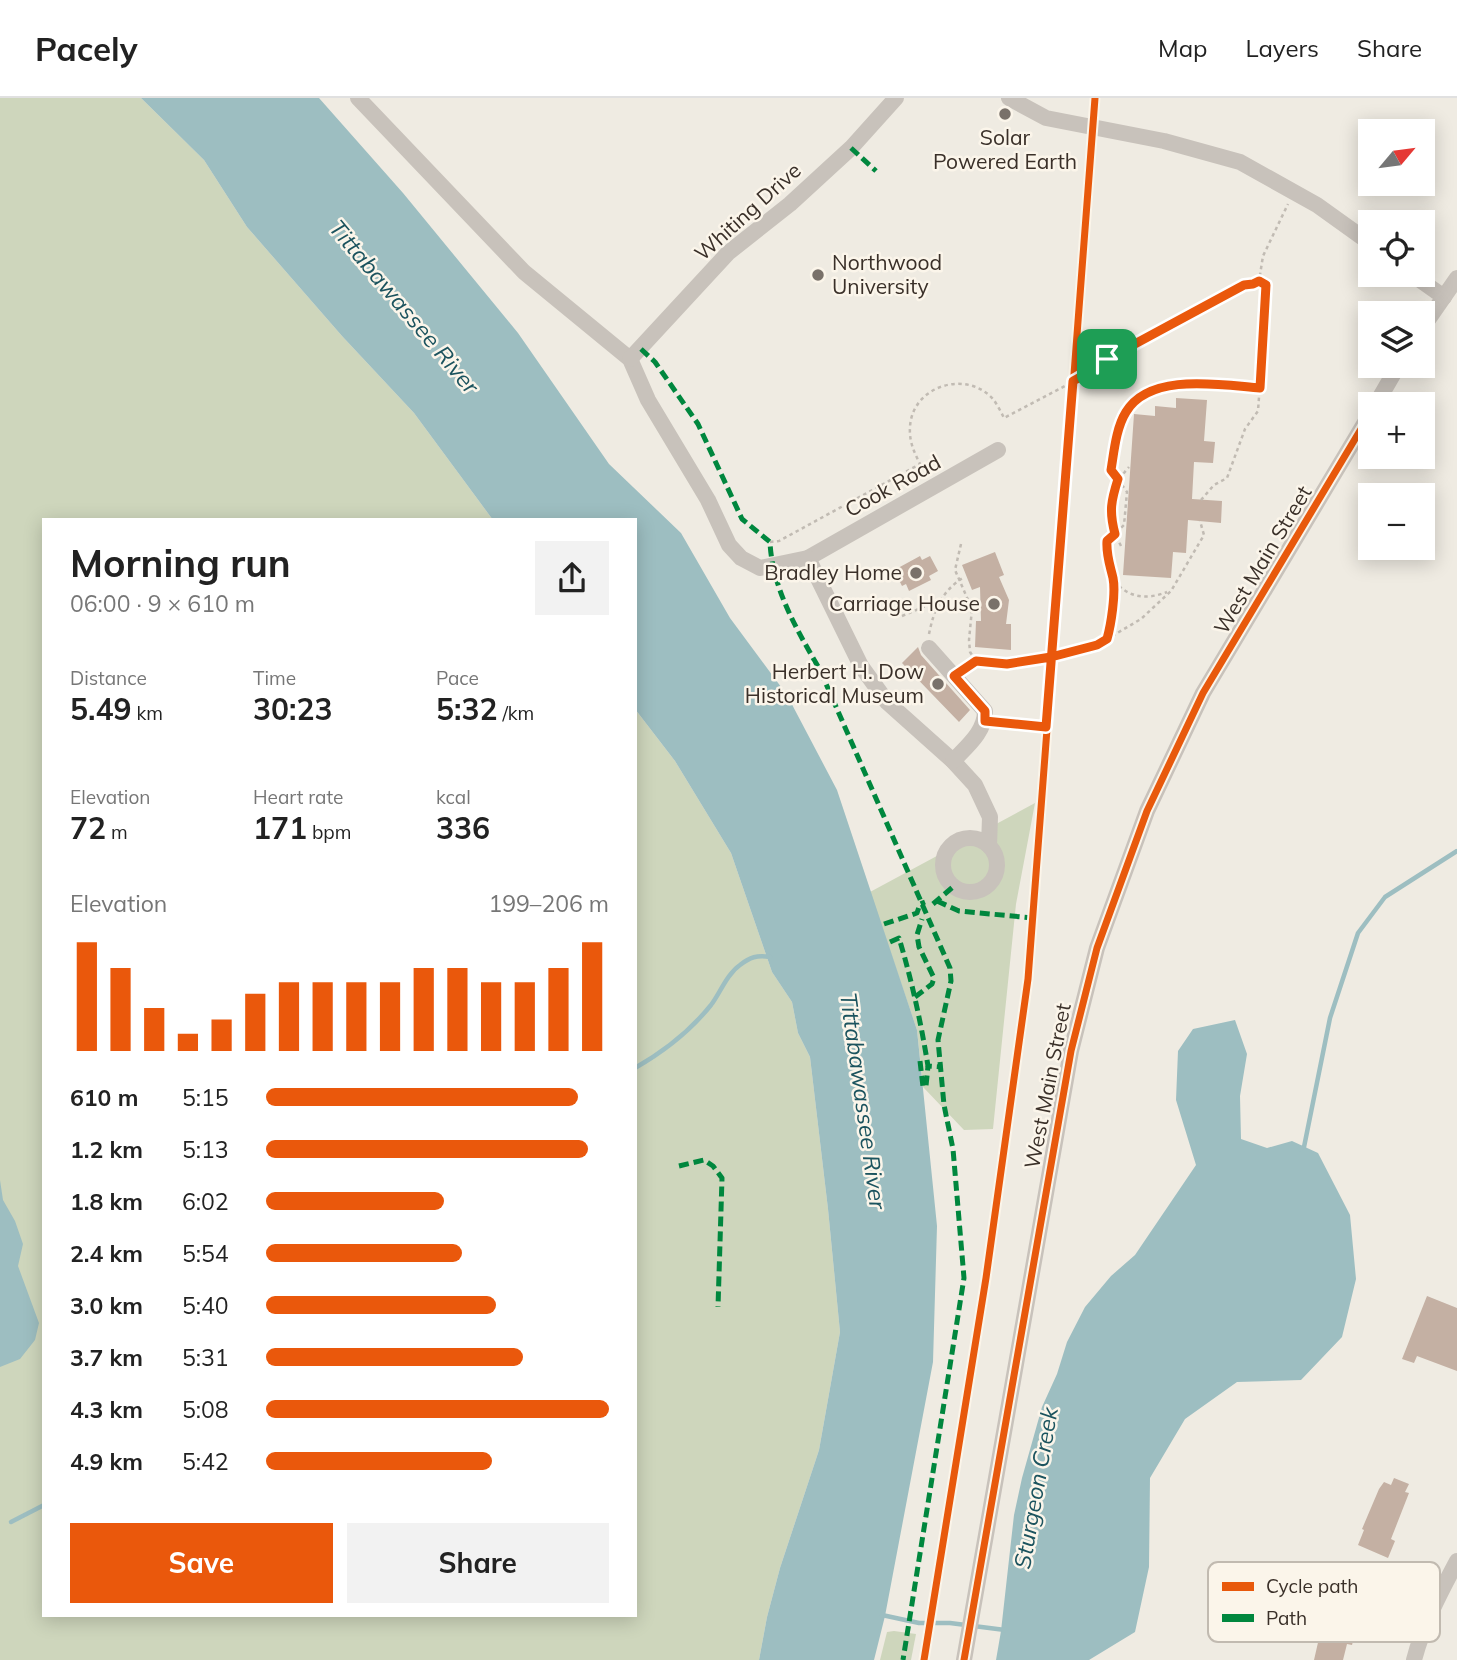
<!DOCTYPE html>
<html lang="en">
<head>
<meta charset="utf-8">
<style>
  body { margin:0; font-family:Mulish,sans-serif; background:#f2f2f2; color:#222; height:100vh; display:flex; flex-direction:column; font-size:26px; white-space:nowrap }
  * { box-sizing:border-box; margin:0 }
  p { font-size:23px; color:#767676 }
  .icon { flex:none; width:38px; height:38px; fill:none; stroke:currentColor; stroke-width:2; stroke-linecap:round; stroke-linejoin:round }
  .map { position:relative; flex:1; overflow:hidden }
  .panel { position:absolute; left:42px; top:420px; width:595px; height:1099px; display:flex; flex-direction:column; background:#fff; border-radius:0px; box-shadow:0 4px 18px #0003 }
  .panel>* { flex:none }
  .needle { width:46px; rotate:61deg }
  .buttons { position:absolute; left:1358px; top:21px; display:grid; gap:14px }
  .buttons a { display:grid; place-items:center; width:77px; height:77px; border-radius:0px; background:#fff; box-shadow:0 4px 18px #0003; font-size:35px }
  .pin { position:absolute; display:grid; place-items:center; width:60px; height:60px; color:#fff; margin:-30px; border-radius:14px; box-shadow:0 4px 10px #0006 }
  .round { display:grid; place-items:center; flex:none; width:74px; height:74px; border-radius:0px; background:#f2f2f2 }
  .overview { display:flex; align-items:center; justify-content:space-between; height:119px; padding:0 28px }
  h1 { font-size:38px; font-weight:700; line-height:52px }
  .figures { display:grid; grid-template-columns:repeat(3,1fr); gap:10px; height:119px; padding:7px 28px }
  .figures div { display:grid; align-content:center }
  .figures b { font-size:30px; font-weight:700 }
  .figures small { font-size:19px; font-weight:400 }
  .figures p { font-size:19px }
  .chart { height:196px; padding:14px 28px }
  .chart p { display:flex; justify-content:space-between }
  .chart svg { width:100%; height:126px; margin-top:7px; stroke:#ea580c; stroke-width:6 }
  .action { display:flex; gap:14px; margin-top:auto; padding:14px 28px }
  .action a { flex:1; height:80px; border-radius:0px; background:#ea580c; color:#fff; font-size:28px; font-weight:700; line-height:80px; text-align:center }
  .action a+a { background:#f2f2f2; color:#222 }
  ul { padding:0 28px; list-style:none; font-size:23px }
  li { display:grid; grid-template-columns:112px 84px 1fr; align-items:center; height:52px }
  li i { height:18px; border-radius:9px; background:#ea580c }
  header { display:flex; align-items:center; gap:42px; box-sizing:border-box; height:98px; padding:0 35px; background:#fff; border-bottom:2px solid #e0e0e0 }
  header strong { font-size:33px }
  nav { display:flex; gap:38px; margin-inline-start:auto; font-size:24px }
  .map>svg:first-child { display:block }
  .green { fill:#ced6bc }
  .water { fill:#9dbec1 }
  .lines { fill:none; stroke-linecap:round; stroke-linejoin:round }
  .stream { stroke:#9dbec1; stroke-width:4.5 }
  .building { fill:#c4b0a3 }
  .path { stroke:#c1bbb3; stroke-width:2.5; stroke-dasharray:3.5 3.5; stroke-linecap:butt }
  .minor { stroke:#c8c2bb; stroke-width:16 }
  .quiet { stroke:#00873e; stroke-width:5; stroke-dasharray:10 5; stroke-linecap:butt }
  .cycleway-casing { stroke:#fbf5ea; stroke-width:11 }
  .cycleway { stroke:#e8590c; stroke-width:7 }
  .route-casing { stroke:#fff; stroke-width:14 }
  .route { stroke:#ea580c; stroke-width:9 }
  .poi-dot { fill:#79716a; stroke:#fbf5ea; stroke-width:2.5 }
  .labels { text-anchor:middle; stroke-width:5; stroke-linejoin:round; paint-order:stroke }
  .poi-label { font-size:21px; fill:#3a3029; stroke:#fbf5ea; text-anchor:end }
  .street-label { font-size:21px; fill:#3a3029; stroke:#fbf5ea }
  .water-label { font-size:23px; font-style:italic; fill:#1b535e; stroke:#fbf5ea }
  .key { fill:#fbf5ea; stroke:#c1bab0; stroke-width:2 }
  .key-label { font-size:19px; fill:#3a3029 }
</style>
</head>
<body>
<header>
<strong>Pacely</strong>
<nav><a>Map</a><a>Layers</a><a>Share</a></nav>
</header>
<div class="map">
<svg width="1457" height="1562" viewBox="0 0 1457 1562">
  <rect width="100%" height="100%" fill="#efebe2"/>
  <!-- green -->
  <g class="green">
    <path d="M0 0H141L204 62 247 129 342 238 414 315 493 422H44V1517H635V611L675 663 731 755 772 874 792 904 798 935 810 959 828 1111 840 1234 819 1352 780 1470 767 1519 759 1562H0Z"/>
    <path d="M1035 705 1016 806 993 1031 964 1032 923 989 917 932 870 794Z"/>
    <path d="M894 1533 916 1536 911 1562H880L887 1534Z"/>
  </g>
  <!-- water -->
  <g class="water">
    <path d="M141 0H319L403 95 518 235 609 366 681 435 730 520 787 597 837 692 917 932 937 1128 933 1264 885 1518 874 1562H759L767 1519 780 1470 819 1352 840 1234 828 1111 810 959 798 935 792 904 772 874 731 755 675 663 635 611V422H493L414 315 342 238 247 129 204 62Z"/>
    <path d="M1235 922 1247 956 1240 998 1241 1041 1267 1050 1292 1043 1318 1055 1350 1117 1356 1181 1342 1239 1301 1282 1237 1284 1185 1321 1150 1380 1149 1469 1135 1534 1089 1562H996L1001 1533 1014 1417 1022 1380 1042 1309 1057 1276 1067 1244 1085 1209 1111 1178 1135 1157 1196 1067 1176 1002 1178 953 1193 931Z"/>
    <path d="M0 1082 3 1102 15 1123 23 1146 18 1168 39 1225 35 1242 20 1261 0 1269Z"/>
  </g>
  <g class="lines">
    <!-- stream -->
    <g class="stream">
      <path d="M635 970C663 954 691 932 711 907 720 895 727 876 740 867 750 859 757 857 770 859"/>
      <path d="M1300 1051 1304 1049 1330 920 1358 835 1385 799 1457 753"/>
      <path d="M11 1424 44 1407"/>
      <path d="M882 1517 919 1525H950L1005 1532"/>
    </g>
  </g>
  <!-- building -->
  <g class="building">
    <path d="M1176 300 1207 302 1204 343 1215 344 1213 365 1194 364 1192 401 1222 403 1221 425 1188 422 1186 455 1173 454 1171 480 1123 477 1134 316 1155 318V308L1176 310Z"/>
    <path d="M995 454 1004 477 999 479 1009 502 1006 526H1011V552L975 549 976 523H981L980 489 972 492 962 467Z"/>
    <path d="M920 458 922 462 930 458 938 473 929 478 931 482 909 493 906 486 902 488 896 476 901 474 898 470Z"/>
    <path d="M918 549 921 557 970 612 959 624 902 565Z"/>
    <path d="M1427 1198 1457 1210V1273L1417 1258 1414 1265 1402 1261Z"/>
    <path d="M1394 1380 1409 1386 1405 1394 1409 1395 1391 1441 1395 1443 1388 1460 1358 1447 1364 1432 1362 1431 1379 1391 1384 1384 1391 1387Z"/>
    <path d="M1325 1514 1337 1517 1335 1522 1357 1527 1352 1547 1347 1546 1343 1562H1314Z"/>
  </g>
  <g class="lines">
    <!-- path -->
    <g class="path">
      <path d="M1201 402 1214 387 1227 380 1245 331 1258 313 1266 201V187L1260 183"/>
      <path d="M770 444 779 443 920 366C914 354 909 343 910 329 912 288 966 271 993 301 997 306 1001 314 1004 320L1082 279 1092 268 1244 187 1253 186 1259 183 1263 158 1288 106"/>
      <path d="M961 446 955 472 972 511 969 542 970 554 976 563"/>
      <path d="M1121 448C1106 420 1107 393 1129 369"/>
      <path d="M1114 483C1129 500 1146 502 1167 494"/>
      <path d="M902 518 940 502"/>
      <path d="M929 536C934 511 942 493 964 479"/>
      <path d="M1107 541C1112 527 1116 495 1113 480 1110 467 1106 457 1107 443L1124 427 1127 394 1111 372C1114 354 1116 330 1126 314 1150 274 1221 287 1260 290"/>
      <path d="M965 570 976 563 1007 566 1051 560 1097 547 1141 521 1171 493 1204 437 1200 423"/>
      <path d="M999 624 1046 629"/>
    </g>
    <!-- minor -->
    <g class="minor">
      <path d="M358 0 524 174 630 261 648 302 708 402 729 447 741 460 760 470 808 460 998 352"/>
      <path d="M1009 0 1046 20 1164 43 1240 64 1317 107 1370 145"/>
      <path d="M1413 177 1444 199"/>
      <path d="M1423 229 1457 180"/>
      <path d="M630 261 728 155 790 106 851 50 896 0"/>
      <path d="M1376 306 1398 268"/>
      <path d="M808 460 861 568 887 604 953 663 975 687 990 719 989 748"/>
      <path d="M929 550 985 613C985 634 967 648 953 663"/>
      <circle cx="970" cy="767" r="27"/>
      <path d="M964 1562 1071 953 1097 850 1147 713 1203 595 1370 316"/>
      <path d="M1414 1562C1423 1527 1440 1495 1457 1463"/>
    </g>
    <!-- quiet -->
    <g class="quiet">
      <path d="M851 50 876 73"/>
      <path d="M641 251 655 264 698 326 742 421 770 444C772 490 797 532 820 572L950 870 951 883 938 942 944 1007 953 1051 964 1180 903 1562"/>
      <path d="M937 803 959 813 1033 820"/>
      <path d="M933 806 954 788"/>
      <path d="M884 826 917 815 920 806 925 804"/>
      <path d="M890 844 899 840C912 883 921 925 928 968L942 969"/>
      <path d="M915 899 932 886 934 880 919 849 917 837 922 821"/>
      <path d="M920 963 923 989 926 988 928 968"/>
      <path d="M679 1068 704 1062 713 1068 722 1080 718 1209"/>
    </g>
    <defs>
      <g id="cycleway">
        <path d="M924 1562 986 1180 1028 881 1095 0"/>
        <path d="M964 1562 1071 953 1097 850 1147 713 1203 595 1370 316"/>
      </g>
    </defs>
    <!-- cycleway casing -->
    <use href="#cycleway" class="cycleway-casing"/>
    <!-- cycleway -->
    <use href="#cycleway" class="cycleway"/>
  </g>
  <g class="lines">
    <defs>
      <path id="route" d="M1107 261C1094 267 1086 277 1073 283L1046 629 985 623V613L954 578 976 563 1007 566 1051 559 1097 547 1107 541C1111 527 1116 495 1113 480 1110 467 1106 457 1107 443L1115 436C1109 413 1111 403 1118 381L1111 372C1114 354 1116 330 1126 314 1150 274 1221 287 1260 290L1266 187 1259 183 1253 186 1244 187 1107 261"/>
    </defs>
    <!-- route casing -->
    <use href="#route" class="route-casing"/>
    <!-- route -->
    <use href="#route" class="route"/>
  </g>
  <!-- markers -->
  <g class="poi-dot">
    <circle cx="1005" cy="16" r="7"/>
    <circle cx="818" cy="177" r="7"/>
    <circle cx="916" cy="475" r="7"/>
    <circle cx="994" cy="506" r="7"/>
    <circle cx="938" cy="586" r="7"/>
  </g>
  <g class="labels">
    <!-- poi labels -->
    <g class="poi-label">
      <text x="1005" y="47" text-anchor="middle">Solar<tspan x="1005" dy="24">Powered Earth</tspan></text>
      <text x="832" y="172" text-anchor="start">Northwood<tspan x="832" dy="24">University</tspan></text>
      <text x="902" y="482">Bradley Home</text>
      <text x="980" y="513">Carriage House</text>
      <text x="924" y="581">Herbert H. Dow<tspan x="924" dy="24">Historical Museum</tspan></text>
    </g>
    <!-- street labels -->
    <g class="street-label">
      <text transform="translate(748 114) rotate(-42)" y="7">Whiting Drive</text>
      <text transform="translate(893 388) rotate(-29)" y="7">Cook Road</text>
      <text transform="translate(1263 462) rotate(-59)" y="7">West Main Street</text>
      <text transform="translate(1048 988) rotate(-79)" y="7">West Main Street</text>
    </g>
    <!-- water labels -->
    <g class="water-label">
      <text transform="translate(404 209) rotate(50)" y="8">Tittabawassee River</text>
      <text transform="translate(863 1003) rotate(82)" y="8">Tittabawassee River</text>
      <text transform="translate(1036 1390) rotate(-80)" y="8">Sturgeon Creek</text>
    </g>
  </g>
  <!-- legend -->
  <rect x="1208" y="1464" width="232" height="80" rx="10" class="key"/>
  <rect x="1222" y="1484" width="32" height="9" fill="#e8590c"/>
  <rect x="1222" y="1516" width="32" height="8" fill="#00873e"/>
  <g class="key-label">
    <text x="1266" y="1495">Cycle path</text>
    <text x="1266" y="1527">Path</text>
  </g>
</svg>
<div class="buttons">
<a><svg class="needle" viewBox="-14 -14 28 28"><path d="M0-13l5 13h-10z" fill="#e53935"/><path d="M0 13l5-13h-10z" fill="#767676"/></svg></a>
<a><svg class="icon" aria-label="locate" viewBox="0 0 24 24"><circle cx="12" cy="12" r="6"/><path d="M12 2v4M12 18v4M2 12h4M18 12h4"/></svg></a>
<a><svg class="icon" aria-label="layers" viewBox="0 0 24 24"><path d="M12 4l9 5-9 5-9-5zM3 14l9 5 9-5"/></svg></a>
<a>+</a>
<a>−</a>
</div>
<div class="pin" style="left:1107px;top:261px;background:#1e9e55"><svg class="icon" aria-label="arrive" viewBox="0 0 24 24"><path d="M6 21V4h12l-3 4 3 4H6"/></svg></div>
<section class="panel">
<div class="overview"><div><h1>Morning run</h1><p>06:00 · 9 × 610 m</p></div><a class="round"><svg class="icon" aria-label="share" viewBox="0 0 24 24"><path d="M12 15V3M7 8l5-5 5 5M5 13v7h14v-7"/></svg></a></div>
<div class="figures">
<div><p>Distance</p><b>5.49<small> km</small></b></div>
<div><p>Time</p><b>30:23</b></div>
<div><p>Pace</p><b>5:32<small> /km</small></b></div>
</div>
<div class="figures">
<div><p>Elevation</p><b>72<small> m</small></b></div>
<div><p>Heart rate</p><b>171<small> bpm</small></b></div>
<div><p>kcal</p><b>336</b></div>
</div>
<div class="chart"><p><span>Elevation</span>199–206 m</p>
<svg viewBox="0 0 160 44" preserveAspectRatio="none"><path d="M5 44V6M15 44V15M25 44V29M35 44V38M45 44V33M55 44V24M65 44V20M75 44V20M85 44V20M95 44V20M105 44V15M115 44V15M125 44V20M135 44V20M145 44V15M155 44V6"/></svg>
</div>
<ul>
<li><b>610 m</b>5:15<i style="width:91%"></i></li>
<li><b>1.2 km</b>5:13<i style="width:94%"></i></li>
<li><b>1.8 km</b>6:02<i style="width:52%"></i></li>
<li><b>2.4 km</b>5:54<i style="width:57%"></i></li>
<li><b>3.0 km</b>5:40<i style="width:67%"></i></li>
<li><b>3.7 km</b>5:31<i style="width:75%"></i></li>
<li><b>4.3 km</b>5:08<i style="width:100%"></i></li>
<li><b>4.9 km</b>5:42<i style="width:66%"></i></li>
</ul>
<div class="action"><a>Save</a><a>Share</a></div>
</section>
</div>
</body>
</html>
